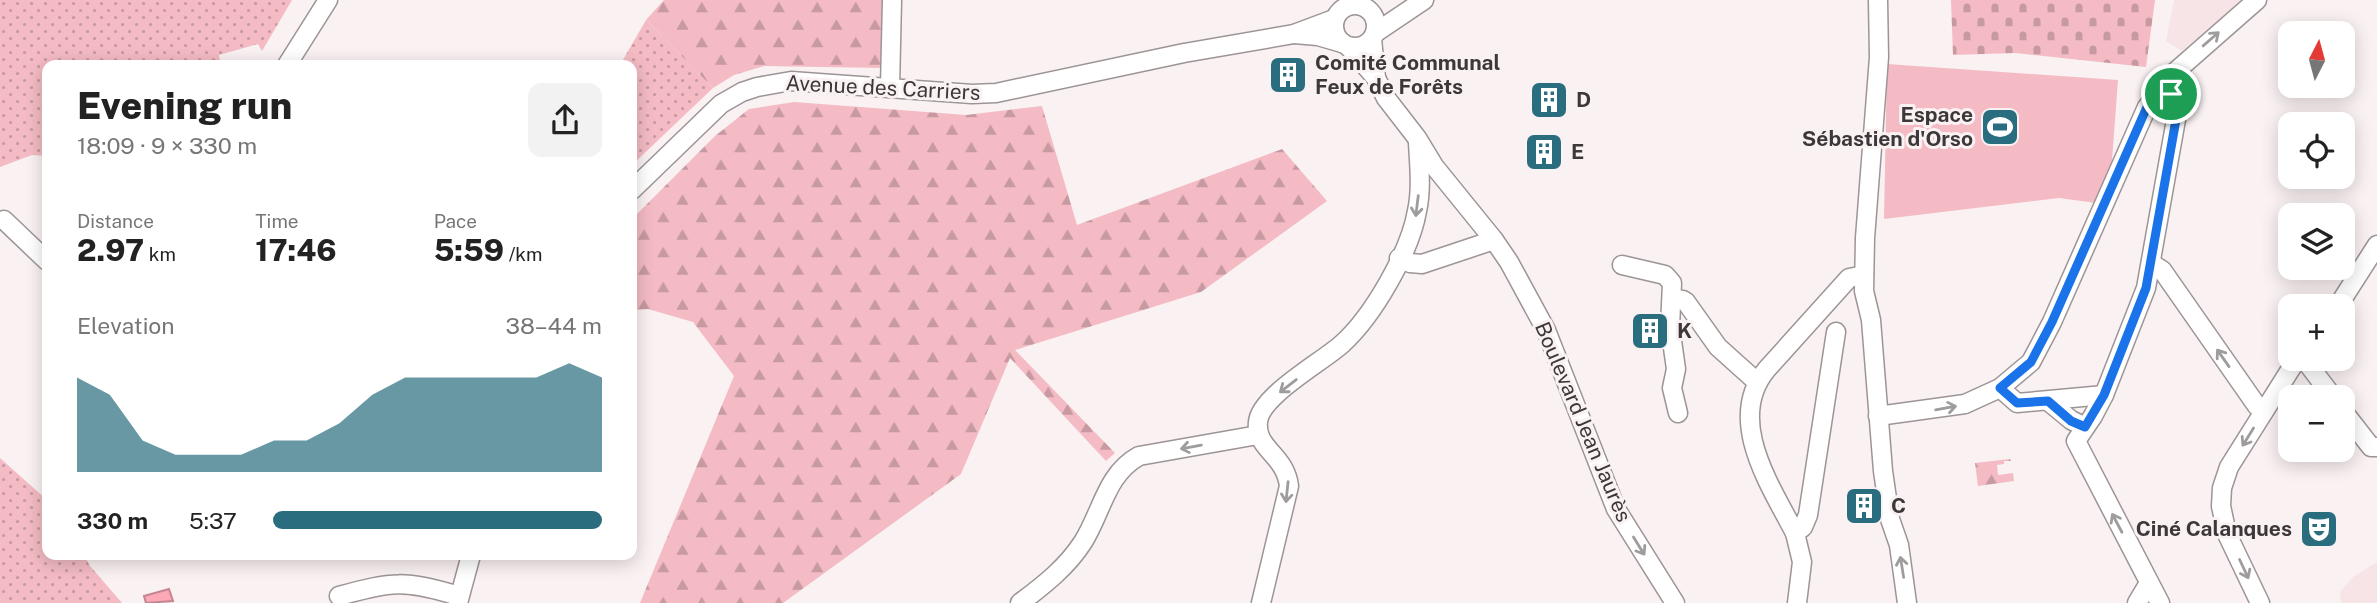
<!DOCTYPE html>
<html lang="en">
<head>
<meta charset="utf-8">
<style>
  body { margin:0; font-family:"Public Sans",sans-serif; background:#f2f2f2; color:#222; height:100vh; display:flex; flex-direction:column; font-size:26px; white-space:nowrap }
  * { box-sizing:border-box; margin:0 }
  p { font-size:23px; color:#767676 }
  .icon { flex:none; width:38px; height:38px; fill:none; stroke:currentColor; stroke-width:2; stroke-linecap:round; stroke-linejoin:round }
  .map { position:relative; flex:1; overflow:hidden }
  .side { position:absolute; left:42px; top:60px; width:595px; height:500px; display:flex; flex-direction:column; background:#fff; border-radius:14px; box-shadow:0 4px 18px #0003 }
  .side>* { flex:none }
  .needle { width:46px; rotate:6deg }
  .fabs { position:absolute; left:2278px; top:21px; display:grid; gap:14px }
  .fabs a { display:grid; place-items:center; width:77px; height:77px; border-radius:14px; background:#fff; box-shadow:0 4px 18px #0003; font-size:35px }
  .pin { position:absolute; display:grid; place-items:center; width:60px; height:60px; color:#fff; margin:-30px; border:4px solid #fff; border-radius:50%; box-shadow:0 2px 7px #0007 }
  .round { display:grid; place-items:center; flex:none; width:74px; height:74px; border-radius:14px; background:#f2f2f2 }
  .head { display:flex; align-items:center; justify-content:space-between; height:119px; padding:0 35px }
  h1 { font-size:38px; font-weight:800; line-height:52px }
  .stats { display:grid; grid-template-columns:repeat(3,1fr); gap:10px; height:119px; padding:7px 35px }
  .stats div { display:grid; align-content:center }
  .stats b { font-size:30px; font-weight:800 }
  .stats small { font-size:19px; font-weight:400 }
  .stats p { font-size:19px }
  .chart { height:196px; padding:14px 35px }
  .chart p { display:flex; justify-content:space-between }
  .chart svg { width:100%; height:126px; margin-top:7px; fill:#2a6d7f; opacity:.7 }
  ul { padding:0 35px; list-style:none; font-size:23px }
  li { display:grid; grid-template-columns:112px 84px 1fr; align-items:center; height:52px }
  li i { height:18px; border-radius:9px; background:#2a6d7f }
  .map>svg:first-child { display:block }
  .built { fill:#f6e4e6 }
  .grass { fill:url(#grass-dots) }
  .forest { fill:url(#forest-firs) }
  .cemetery { fill:url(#cemetery-stones) }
  .pitch { fill:#f4bbc4 }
  .water { fill:#fda8b7; stroke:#c38691; stroke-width:2 }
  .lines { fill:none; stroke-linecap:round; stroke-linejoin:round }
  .minor-casing { stroke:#9d9495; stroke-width:21 }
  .minor { stroke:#fff; stroke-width:18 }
  .oneway { stroke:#9e9c9c }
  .route-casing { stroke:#fff; stroke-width:14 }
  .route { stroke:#1a73e8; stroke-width:9 }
  .labels { text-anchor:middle; stroke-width:6; stroke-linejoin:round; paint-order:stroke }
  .poi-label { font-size:21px; font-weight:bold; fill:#3c3839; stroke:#faf1f2; text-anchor:start }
  .street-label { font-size:21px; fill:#3c3839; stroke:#faf1f2 }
</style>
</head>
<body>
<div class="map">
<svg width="2377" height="603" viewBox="0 0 2377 603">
  <defs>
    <pattern id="grass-dots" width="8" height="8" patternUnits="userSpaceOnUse" patternTransform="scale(1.75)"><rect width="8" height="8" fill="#f4bbc4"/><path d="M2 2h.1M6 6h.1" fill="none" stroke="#c799a0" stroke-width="1.8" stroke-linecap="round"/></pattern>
    <pattern id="forest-firs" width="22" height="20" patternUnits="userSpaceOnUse" patternTransform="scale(1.75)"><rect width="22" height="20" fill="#f4bbc4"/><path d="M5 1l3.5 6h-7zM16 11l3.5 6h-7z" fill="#c799a0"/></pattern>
    <pattern id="cemetery-stones" width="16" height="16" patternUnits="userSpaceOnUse" patternTransform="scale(1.75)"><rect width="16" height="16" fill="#f4bbc4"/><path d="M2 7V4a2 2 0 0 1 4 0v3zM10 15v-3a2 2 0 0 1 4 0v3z" fill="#c799a0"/></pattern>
  </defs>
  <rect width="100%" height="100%" fill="#faf1f2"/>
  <!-- built -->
  <g class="built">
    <path d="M2174 0H2242L2182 51 2166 41Z"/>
    <path d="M2377 562V603H2341L2340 592 2353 577Z"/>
  </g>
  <!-- grass -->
  <g class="grass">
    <path d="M0 0H292L262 51 258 44 219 55 221 65H47V156L32 155 0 167Z"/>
    <path d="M646 20 713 88 632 165V65H620Z"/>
    <path d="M0 458 47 500V555H84L90 566 122 603H0Z"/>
  </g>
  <!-- forest -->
  <g class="forest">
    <path d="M664 0H885L883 68 764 66 734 75 713 88 646 20Z"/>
    <path d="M794 102 966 115 1042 106 1077 225 1282 149 1327 201 1201 292 1015 350 1115 453 1106 461 1010 358 961 474 783 603H640L734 376 693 322 648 309 632 310V219L715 136 749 109Z"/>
    <path d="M2010 459 2011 461H2004V464L1997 465 1998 475 2013 473 2014 481 1978 486 1975 463Z"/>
  </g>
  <!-- cemetery -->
  <path class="cemetery" d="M1951 0H2155L2146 67 2015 53 1953 55Z"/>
  <!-- pitch -->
  <path class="pitch" d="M1887 64 2118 80 2111 174 2096 203 2059 198 1884 219Z"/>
  <!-- water -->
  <path class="water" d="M169 589 173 601 146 603 144 596Z"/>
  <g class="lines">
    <defs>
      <g id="minor">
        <path d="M1878 0 1879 57 1865 238 1864 291 1871 320 1883 471 1890 519 1899 545 1907 603"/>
        <circle cx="1355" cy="26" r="21"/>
        <path d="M1334 19 1294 34 1318 36 1342 43"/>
        <path d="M1375 33 1424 0"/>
        <path d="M1348 46 1376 78 1372 39"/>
        <path d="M287 65 328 0"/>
        <path d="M1376 78 1386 98 1417 138 1434 166 1494 240 1509 262 1546 330 1616 509 1675 603"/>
        <path d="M890 88 892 0"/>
        <path d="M632 190 721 104 742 92 757 87 791 81 972 94 996 93 1184 53 1294 34"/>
        <path d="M4 220 47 261"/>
        <path d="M1399 258 1410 263 1422 264 1494 240"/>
        <path d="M2151 263 2162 270 2257 406 2264 411"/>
        <path d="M1622 265 1665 275 1672 283 1670 327 1676 369 1672 388 1678 413"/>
        <path d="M1672 298 1683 300 1686 302 1718 347 1757 382"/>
        <path d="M2338 306 2377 245"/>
        <path d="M2304 359 2333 397"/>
        <path d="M2000 388 2017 403 2104 395"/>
        <path d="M2048 401 2071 420 2085 427"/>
        <path d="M2343 411 2371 447H2377"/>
        <path d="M1878 416 1965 404 2000 388 2031 362 2052 322 2147 107 2175 72 2257 0"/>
        <path d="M1795 533C1770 485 1725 419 1767 369L1849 278 1864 275"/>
        <path d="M339 596C394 581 404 580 459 596"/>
        <path d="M458 603 471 555"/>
        <path d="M1020 603C1044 585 1067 567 1083 542 1102 512 1106 474 1139 456L1258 435"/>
        <path d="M1261 603 1289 486C1285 454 1255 449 1258 422 1260 396 1322 362 1342 344 1373 316 1410 252 1417 211 1422 189 1419 164 1418 142"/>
        <path d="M1797 603 1802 562 1795 533 1803 527 1808 515 1836 332"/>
        <path d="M2137 603 2149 583"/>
        <path d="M2160 603 2076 441 2093 416 2104 395 2146 288 2177 114 2171 94 2165 83"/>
        <path d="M2260 603 2227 534 2221 506 2222 488 2229 467 2297 359"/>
      </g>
    </defs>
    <!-- minor casing -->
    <use href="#minor" class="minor-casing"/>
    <!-- minor -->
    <use href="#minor" class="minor"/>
  </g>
  <!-- one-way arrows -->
  <defs><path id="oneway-shaft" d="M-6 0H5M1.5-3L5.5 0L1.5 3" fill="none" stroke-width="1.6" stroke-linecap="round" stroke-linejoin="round" transform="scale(1.75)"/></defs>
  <g class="oneway">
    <use href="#oneway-shaft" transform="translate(2211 39) rotate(-41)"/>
    <use href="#oneway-shaft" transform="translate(1417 206) rotate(97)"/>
    <use href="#oneway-shaft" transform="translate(2223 358) rotate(-125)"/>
    <use href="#oneway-shaft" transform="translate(1288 386) rotate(142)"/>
    <use href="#oneway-shaft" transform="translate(1946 408) rotate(-10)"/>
    <use href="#oneway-shaft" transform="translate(2248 437) rotate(122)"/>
    <use href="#oneway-shaft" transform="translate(1191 447) rotate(170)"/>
    <use href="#oneway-shaft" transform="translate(1287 492) rotate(96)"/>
    <use href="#oneway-shaft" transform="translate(2117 523) rotate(-118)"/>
    <use href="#oneway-shaft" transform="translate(1639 546) rotate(58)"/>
    <use href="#oneway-shaft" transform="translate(1902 567) rotate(-99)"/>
    <use href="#oneway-shaft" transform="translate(2244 569) rotate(65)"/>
  </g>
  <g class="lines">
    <defs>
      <path id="route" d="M2165 83 2171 94 2177 114 2146 288 2104 395 2085 427 2071 421 2048 401 2017 403 2000 388 2031 362 2052 322 2147 107Z"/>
    </defs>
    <!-- route casing -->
    <use href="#route" class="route-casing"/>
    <!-- route -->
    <use href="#route" class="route"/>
  </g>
  <!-- icons -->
  <defs>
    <symbol id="building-square" viewBox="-11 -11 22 22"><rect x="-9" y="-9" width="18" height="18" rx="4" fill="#2a6d7f" stroke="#faf1f2"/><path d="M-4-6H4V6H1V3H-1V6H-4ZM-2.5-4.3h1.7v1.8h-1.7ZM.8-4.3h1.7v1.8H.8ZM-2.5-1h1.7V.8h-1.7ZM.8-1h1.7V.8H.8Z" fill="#fff"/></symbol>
    <symbol id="stadium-square" viewBox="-11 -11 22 22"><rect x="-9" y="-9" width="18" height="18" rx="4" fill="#2a6d7f" stroke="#faf1f2"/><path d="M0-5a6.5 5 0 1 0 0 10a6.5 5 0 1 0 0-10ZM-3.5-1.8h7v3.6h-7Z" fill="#fff"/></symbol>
    <symbol id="theatre-square" viewBox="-11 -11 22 22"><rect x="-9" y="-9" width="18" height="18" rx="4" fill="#2a6d7f" stroke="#faf1f2"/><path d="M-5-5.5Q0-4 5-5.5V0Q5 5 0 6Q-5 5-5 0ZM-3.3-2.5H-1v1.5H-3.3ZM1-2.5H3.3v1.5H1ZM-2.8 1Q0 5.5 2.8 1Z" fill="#fff"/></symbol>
  </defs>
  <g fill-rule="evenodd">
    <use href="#building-square" x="1266" y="53" width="44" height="44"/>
    <use href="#building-square" x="1527" y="78" width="44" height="44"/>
    <use href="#stadium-square" x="1978" y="105" width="44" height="44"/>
    <use href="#building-square" x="1522" y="130" width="44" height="44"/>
    <use href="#building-square" x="1628" y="309" width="44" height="44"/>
    <use href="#building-square" x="1842" y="484" width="44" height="44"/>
    <use href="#theatre-square" x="2297" y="507" width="44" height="44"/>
  </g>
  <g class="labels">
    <!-- poi labels -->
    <g class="poi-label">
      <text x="1315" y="70">Comité Communal<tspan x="1315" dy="24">Feux de Forêts</tspan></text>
      <text x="1576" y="107">D</text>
      <text x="1973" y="122" text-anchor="end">Espace<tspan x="1973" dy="24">Sébastien d'Orso</tspan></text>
      <text x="1571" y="159">E</text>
      <text x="1677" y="338">K</text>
      <text x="1891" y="513">C</text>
      <text x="2292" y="536" text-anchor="end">Ciné Calanques</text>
    </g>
    <!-- street labels -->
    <g class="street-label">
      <text transform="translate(883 88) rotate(3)" y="7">Avenue des Carriers</text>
      <text transform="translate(1583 422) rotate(67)" y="7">Boulevard Jean Jaurès</text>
    </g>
  </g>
</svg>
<div class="fabs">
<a><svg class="needle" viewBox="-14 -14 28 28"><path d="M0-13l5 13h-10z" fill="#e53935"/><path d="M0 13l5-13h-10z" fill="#767676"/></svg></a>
<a><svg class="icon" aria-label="locate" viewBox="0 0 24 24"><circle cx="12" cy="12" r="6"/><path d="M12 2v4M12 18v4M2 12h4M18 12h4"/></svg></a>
<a><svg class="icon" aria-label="layers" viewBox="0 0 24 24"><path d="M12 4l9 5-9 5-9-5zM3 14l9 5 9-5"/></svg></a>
<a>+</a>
<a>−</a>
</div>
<div class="pin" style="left:2171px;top:94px;background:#1e9e55"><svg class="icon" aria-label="arrive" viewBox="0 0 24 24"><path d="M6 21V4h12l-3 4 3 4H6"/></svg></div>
<section class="side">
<div class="head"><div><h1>Evening run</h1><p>18:09 · 9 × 330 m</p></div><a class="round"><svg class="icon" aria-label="share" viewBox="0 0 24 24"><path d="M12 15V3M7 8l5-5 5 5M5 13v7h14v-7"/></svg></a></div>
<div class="stats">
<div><p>Distance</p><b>2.97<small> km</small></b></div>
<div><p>Time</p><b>17:46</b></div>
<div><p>Pace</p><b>5:59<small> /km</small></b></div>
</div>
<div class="chart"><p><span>Elevation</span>38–44 m</p>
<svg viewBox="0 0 160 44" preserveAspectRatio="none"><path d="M0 44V11L10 17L20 33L30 38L40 38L50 38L60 33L70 33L80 27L90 17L100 11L110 11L120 11L130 11L140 11L150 6L160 11V44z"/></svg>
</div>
<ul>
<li><b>330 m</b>5:37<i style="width:100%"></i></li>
</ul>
</section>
</div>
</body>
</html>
